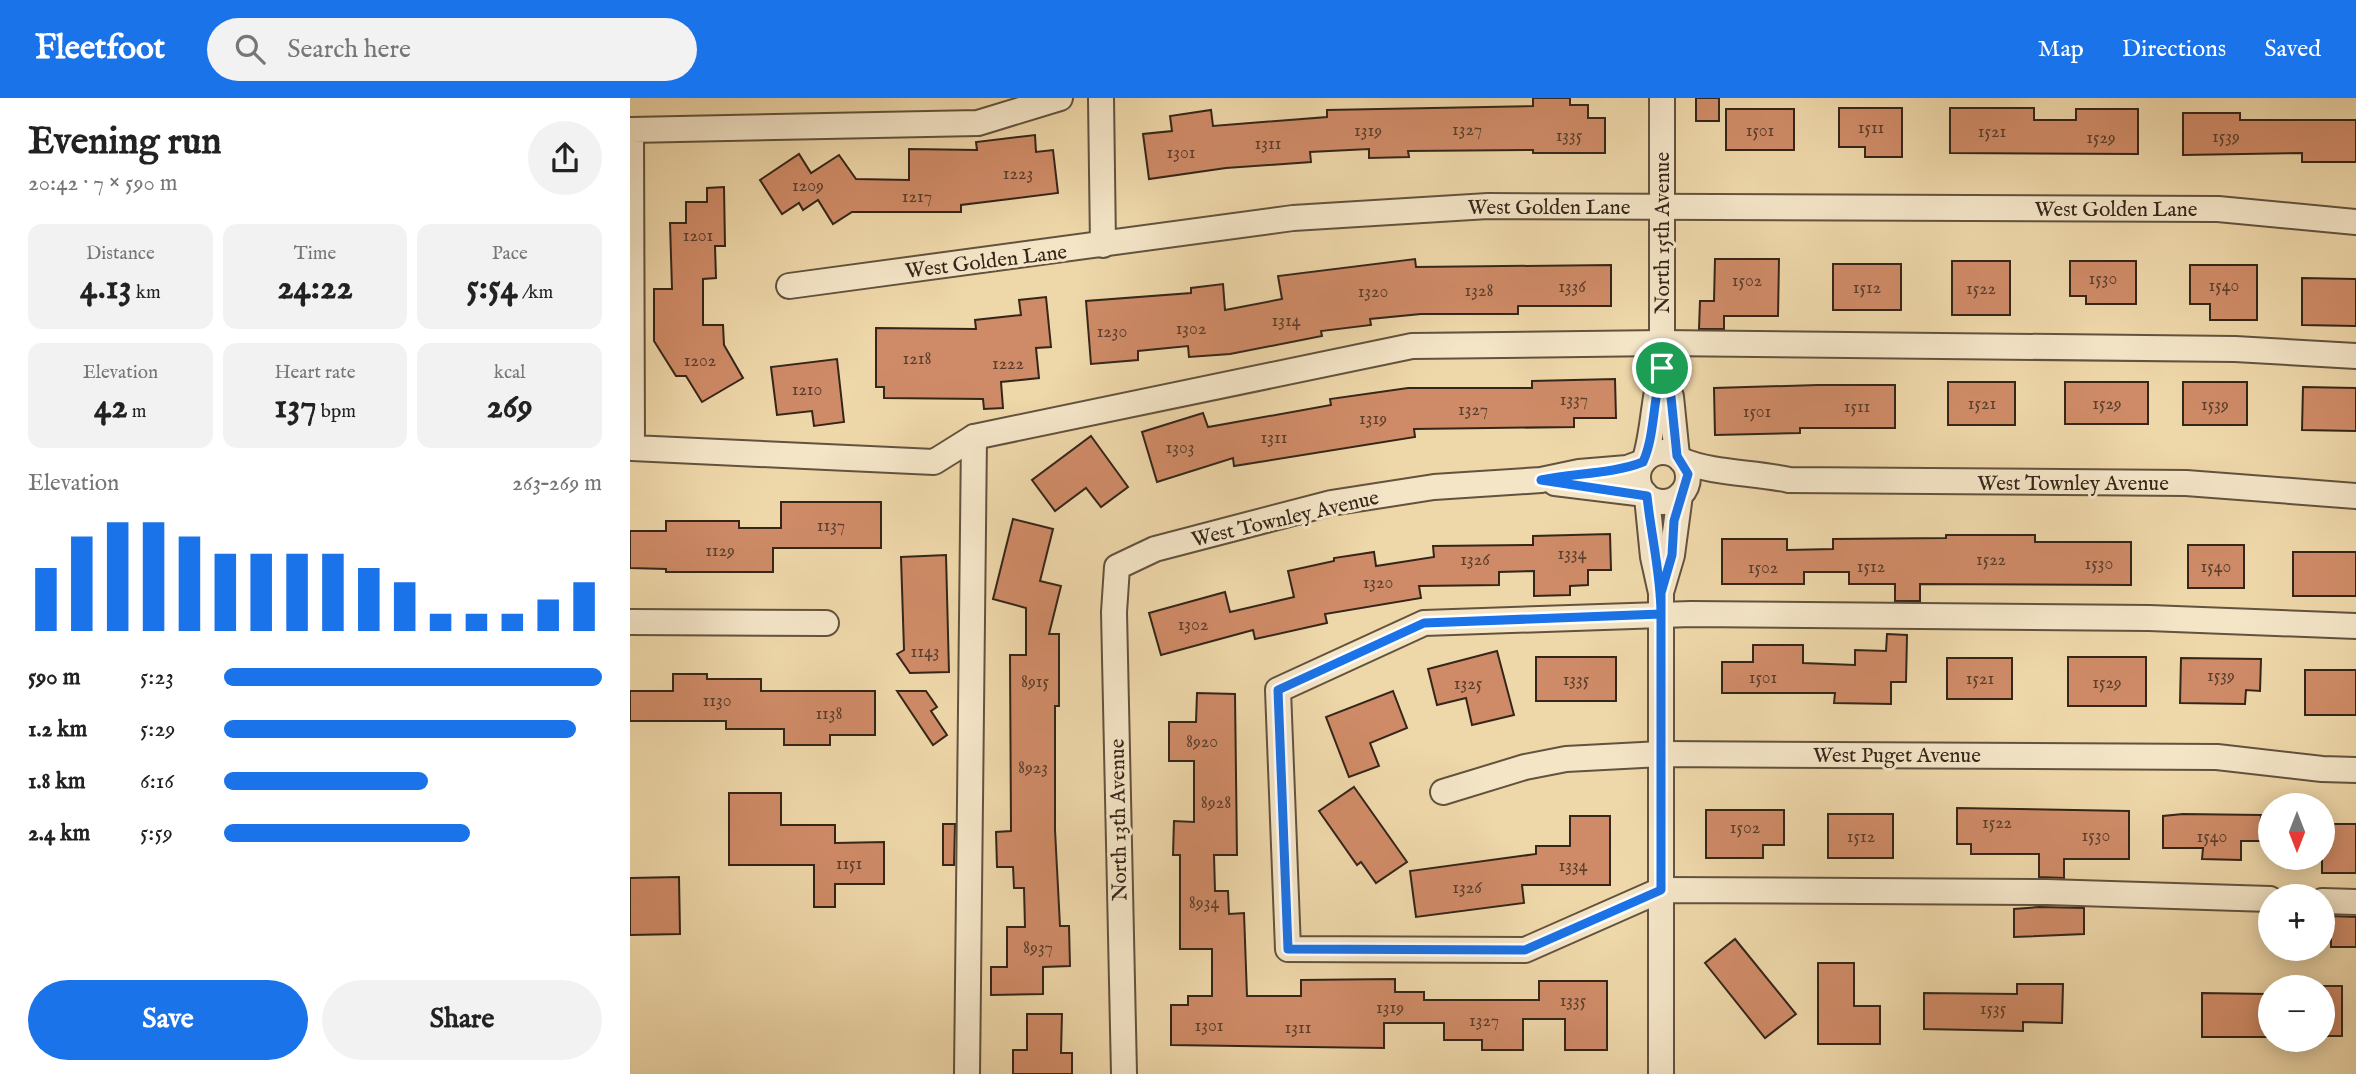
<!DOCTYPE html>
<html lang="en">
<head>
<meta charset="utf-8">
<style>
  body { margin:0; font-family:"IM FELL English",serif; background:#f2f2f2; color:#222; height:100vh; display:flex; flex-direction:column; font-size:26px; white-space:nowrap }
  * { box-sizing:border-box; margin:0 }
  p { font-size:23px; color:#767676 }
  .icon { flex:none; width:38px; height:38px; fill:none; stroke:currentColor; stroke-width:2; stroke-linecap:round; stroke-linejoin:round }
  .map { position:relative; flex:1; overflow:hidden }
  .side { display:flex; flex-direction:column; background:#fff; width:630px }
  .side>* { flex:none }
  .needle { width:46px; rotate:180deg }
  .controls { position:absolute; left:1628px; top:695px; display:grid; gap:14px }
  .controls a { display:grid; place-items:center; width:77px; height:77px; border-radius:50%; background:#fff; box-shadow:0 4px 18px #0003; font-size:35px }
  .pin { position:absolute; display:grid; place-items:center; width:60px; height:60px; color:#fff; margin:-30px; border:4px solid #fff; border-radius:50%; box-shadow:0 2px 7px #0007 }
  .round { display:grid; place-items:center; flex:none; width:74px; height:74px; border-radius:37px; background:#f2f2f2 }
  .overview { display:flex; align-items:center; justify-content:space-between; height:119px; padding:0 28px }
  h1 { font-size:38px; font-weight:800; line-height:52px }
  .metrics { display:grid; grid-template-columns:repeat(3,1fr); gap:10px; height:119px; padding:7px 28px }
  .metrics div { display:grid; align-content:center; border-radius:14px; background:#f2f2f2; text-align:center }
  .metrics b { font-size:35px; font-weight:800 }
  .metrics small { font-size:19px; font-weight:400 }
  .metrics p { font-size:19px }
  .chart { height:196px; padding:14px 28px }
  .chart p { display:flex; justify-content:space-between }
  .chart svg { width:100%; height:126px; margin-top:7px; stroke:#1a73e8; stroke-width:6 }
  .cta { display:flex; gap:14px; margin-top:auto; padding:14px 28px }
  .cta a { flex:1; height:80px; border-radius:42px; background:#1a73e8; color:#fff; font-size:28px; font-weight:800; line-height:80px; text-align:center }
  .cta a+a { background:#f2f2f2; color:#222 }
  ul { padding:0 28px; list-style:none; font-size:23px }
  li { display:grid; grid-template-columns:112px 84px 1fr; align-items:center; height:52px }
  li i { height:18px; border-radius:9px; background:#1a73e8 }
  header { display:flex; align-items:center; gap:42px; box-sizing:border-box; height:98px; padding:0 35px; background:#1a73e8; color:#fff }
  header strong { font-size:33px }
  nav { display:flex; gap:38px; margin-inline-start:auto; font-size:24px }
  .search { width:490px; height:63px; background:#f2f2f2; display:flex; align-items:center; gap:18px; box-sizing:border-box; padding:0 24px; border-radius:38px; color:#767676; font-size:26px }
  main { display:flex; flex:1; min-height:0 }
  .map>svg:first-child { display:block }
  .building { fill:#cf8b67; stroke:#34261a; stroke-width:2 }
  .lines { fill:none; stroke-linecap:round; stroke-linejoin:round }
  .minor-casing { stroke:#62523e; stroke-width:28 }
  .minor { stroke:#f4e5c7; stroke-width:24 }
  .route-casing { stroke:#fff; stroke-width:14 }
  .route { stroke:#1a73e8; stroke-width:9 }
  .labels { text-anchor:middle; stroke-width:6; stroke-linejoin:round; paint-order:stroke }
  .number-label { font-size:18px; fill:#5b3f2d }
  .street-label { font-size:21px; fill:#34261a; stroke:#f4e5c7 }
</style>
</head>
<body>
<header>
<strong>Fleetfoot</strong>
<div class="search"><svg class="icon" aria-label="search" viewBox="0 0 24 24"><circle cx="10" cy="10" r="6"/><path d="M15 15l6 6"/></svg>Search here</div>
<nav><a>Map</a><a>Directions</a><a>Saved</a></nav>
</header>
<main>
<section class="side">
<div class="overview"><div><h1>Evening run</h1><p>20:42 · 7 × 590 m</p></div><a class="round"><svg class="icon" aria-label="share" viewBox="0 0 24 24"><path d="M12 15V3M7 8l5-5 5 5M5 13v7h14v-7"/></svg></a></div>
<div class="metrics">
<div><p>Distance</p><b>4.13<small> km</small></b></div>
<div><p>Time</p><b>24:22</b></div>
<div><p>Pace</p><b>5:54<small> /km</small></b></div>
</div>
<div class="metrics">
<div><p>Elevation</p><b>42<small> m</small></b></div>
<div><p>Heart rate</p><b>137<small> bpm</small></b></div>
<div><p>kcal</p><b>269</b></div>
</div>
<div class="chart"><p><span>Elevation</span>263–269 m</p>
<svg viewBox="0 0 160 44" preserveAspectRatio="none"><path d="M5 44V22M15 44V11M25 44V6M35 44V6M45 44V11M55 44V17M65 44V17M75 44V17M85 44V17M95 44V22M105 44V27M115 44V38M125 44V38M135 44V38M145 44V33M155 44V27"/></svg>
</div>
<ul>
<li><b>590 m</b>5:23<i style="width:100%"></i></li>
<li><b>1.2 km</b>5:29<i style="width:93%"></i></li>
<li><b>1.8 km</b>6:16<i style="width:54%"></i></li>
<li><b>2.4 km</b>5:59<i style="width:65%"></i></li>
</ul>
<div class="cta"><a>Save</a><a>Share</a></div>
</section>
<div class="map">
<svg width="1726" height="976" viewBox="0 0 1726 976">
  <rect width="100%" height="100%" fill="#eed7a9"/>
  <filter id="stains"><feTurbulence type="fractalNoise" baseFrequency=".00286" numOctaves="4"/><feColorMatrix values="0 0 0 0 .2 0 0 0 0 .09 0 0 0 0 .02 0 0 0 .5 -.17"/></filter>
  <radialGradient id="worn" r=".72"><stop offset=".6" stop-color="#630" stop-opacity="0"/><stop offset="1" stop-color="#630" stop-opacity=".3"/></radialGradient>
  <!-- building -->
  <g class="building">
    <path d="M903 0H940V7H958V20H975V55H903V52L778 53 779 59 739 60V51L680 54 681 64 596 70 519 81 513 36 542 33 540 18 581 12 583 28 697 19V12L903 8Z"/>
    <rect x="1066" y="0" width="23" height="23"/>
    <path d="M1209 10H1272V59H1235V49H1209Z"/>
    <path d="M1320 10H1404V22H1446V11H1508V56L1320 55Z"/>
    <rect x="1096" y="11" width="68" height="41"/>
    <path d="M1553 15H1610V22H1726V64H1672V55L1553 57Z"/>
    <path d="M405 37 406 54 423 52 428 95 331 107V114H222L203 126 188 102 173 112 169 105 152 116 130 82 169 56 181 75 209 57 226 81 279 82V51L347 52 346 44Z"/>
    <path d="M94 89 95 148H85L86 180 73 181V227H93L94 247 113 280 72 304 56 278H46L24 243V191H42L40 125H56V104H77V90Z"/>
    <path d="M785 161 786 169 981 167V208H888V216H791L740 221 741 227 691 233 692 238 600 256 559 259 558 248 508 253V262L461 266 456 203 561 195V190L593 186 595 212 652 201 648 178Z"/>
    <path d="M1085 161H1149L1148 218H1094V231H1069L1070 203H1084Z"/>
    <rect x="1322" y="163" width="58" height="54"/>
    <path d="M1440 163H1506V206H1456V198H1440Z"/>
    <rect x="1203" y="166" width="68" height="46"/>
    <path d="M1560 167H1627V222H1580V206H1560Z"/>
    <path d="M1672 180 1726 181V228L1672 227Z"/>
    <path d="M416 199 421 249 406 250 409 280 371 284 373 310 354 311 353 301 254 300V289H246V230L346 231 345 222 391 217 389 202Z"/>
    <path d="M207 261 214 324 184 328 182 313 147 317 141 269Z"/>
    <path d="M985 281 986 320H944V329L784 331 785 339 604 368 603 360 527 384 512 334 573 315 578 329 701 307 700 301 778 290H902V283Z"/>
    <rect x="1318" y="284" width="67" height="43"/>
    <rect x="1435" y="284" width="83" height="42"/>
    <rect x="1553" y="284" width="64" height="43"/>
    <path d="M1188 287H1265V330H1170V335L1085 337 1084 290Z"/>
    <path d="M1673 289 1726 290V333L1672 332Z"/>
    <path d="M461 338 498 389 471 409 456 390 425 413 402 382Z"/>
    <path d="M151 404H251V450H143V474H36V471L0 470V433H36V423H109V430H151Z"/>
    <path d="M383 421 423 431 410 483 431 488 419 536H429V608H425V732L430 828H439L440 868 413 869V896L361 897V869H377V829H395L394 790H384L383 769H367L366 734 381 733 380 557H396V510L363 501Z"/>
    <path d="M980 436 981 472H958V487L940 488V497L904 498V473L869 474V487L789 488 791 500 695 516 697 525 625 541 623 532 531 557 519 515 595 494 600 514 664 499 658 473 704 463V460L744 454 746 468 804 459 803 448 903 447V438Z"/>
    <path d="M1316 437H1405V444H1501V487L1290 486V503H1265V486H1219V474H1174V486H1092V441H1157V452L1203 451V441L1316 440Z"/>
    <rect x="1558" y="447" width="56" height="43"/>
    <rect x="1663" y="454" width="63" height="44"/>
    <path d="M316 457 319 574 280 575 267 556 274 552 271 459Z"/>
    <path d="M1257 536 1277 537 1276 584H1261V606L1204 605 1205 595H1092V564H1123V547H1173V565L1225 567V552L1256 553Z"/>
    <path d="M867 553 884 617 842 627 836 600 807 607 798 571Z"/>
    <rect x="906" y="559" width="80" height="44"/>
    <rect x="1438" y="559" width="78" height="49"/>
    <rect x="1317" y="560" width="65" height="41"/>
    <path d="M1551 560 1631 561 1630 593 1616 592 1615 606 1550 605Z"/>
    <rect x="1675" y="572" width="51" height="45"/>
    <path d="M43 576H77V581H131V593H245V637H200V647H154V631H96V623H0V593H43Z"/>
    <path d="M267 593H296L307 609 301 613 317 637 303 647Z"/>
    <path d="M763 593 777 630 740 645 749 668 719 679 696 619Z"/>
    <path d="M567 595 605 596 607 757H584L585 793H598L599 816 614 815 617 898H671V882L765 881V894H794V902H909V883H977V952H935V921H893V952H852V942H814V925H754V950L541 947V907H558V898H582V851H550V757H543L544 723 564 724V663H539V624H566Z"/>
    <path d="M724 689 777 764 746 785 731 764 727 767 689 713Z"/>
    <path d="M99 695H151V727H205V745L254 744V786H205V809H184V767H99Z"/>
    <path d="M1327 710 1499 713V761H1434V780L1409 779V756H1341V746H1327Z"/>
    <path d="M1076 712H1154V747H1133V760H1076Z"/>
    <rect x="1198" y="716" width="65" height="44"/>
    <path d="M1553 716 1631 717 1630 743H1611V762L1572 761 1573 750H1533V718Z"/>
    <path d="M940 718H980V787H892L894 805 786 819 780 773 906 756V748H940Z"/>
    <path d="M313 726H325L324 767H313Z"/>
    <rect x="1692" y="726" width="34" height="49"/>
    <path d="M49 779 50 836 0 837V780Z"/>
    <path d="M1409 809 1454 810V836L1384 839V811Z"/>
    <path d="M1701 818 1726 819V849H1701Z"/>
    <path d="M1105 841 1166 916 1135 940 1075 865Z"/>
    <path d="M1188 865H1224V908H1250V946H1188Z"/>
    <path d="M1387 886H1433L1432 925 1393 924V933L1294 931V895L1387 896Z"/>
    <rect x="1692" y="888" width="20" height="50"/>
    <path d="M1572 895 1637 896V939H1572Z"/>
    <path d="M397 916H432L431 955H442V976H383V952H397Z"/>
  </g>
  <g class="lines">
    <defs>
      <g id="minor">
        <path d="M430 0 348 25 1 32 2 350 304 364 344 339 782 248 1032 245 1605 251 1726 258"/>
        <path d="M471 0 473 147"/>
        <path d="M1032 0V270L1041 299 1047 358"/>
        <path d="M159 188 663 120 858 108 1588 111 1726 124"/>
        <circle cx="1033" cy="379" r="25"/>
        <path d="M1015 361C1024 332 1023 301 1032 271"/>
        <path d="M1051 362C1083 376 1124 374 1159 382L1556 385 1726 398"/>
        <path d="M925 385 1015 396"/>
        <path d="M1017 399 1023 459 1031 495V976"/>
        <path d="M1032 491 1042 457 1050 397"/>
        <path d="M0 524 196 525"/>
        <path d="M813 694 895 669 936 661 1031 656 1587 659 1692 671 1726 672"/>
        <path d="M1640 801 1417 794 1031 792 895 852 658 851 648 592 794 525 1061 516 1519 520 1726 528"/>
        <path d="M1692 803 1726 804"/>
        <path d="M337 976 344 339"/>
        <path d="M494 976 484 514 487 469 525 451 701 405 804 389 911 382 949 374 997 370 1013 364"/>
      </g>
    </defs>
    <!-- minor casing -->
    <use href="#minor" class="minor-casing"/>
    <!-- minor -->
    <use href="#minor" class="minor"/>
  </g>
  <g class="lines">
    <defs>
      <path id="route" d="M1032 270C1023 300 1025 338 1013 364 983 376 943 375 911 382L1017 398C1021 437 1031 477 1031 516V792L895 852 658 851 648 592 794 525 1031 516V495L1042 457 1044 423 1058 376 1047 358 1041 299 1032 270"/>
    </defs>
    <!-- route casing -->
    <use href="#route" class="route-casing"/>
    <!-- route -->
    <use href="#route" class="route"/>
  </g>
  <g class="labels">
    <!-- number labels -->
    <g class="number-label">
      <text x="1241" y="35">1511</text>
      <text x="837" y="37">1327</text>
      <text x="738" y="38">1319</text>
      <text x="1130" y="38">1501</text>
      <text x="1362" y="39">1521</text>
      <text x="939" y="43">1335</text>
      <text x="1596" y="44">1539</text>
      <text x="1471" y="45">1529</text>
      <text x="638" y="51">1311</text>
      <text x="551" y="60">1301</text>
      <text x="388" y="81">1223</text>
      <text x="178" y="93">1209</text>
      <text x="287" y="104">1217</text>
      <text x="68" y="143">1201</text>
      <text x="1473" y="186">1530</text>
      <text x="1117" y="188">1502</text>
      <text x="1594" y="193">1540</text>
      <text x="942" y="194">1336</text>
      <text x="1237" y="195">1512</text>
      <text x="1351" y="196">1522</text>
      <text x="849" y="198">1328</text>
      <text x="743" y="199">1320</text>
      <text x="656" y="228">1314</text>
      <text x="561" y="236">1302</text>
      <text x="482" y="239">1230</text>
      <text x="287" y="266">1218</text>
      <text x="70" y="268">1202</text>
      <text x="378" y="271">1222</text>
      <text x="177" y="297">1210</text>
      <text x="944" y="307">1337</text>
      <text x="1352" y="311">1521</text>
      <text x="1477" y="311">1529</text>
      <text x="1585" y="312">1539</text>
      <text x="1227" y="314">1511</text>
      <text x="843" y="317">1327</text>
      <text x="1127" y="319">1501</text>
      <text x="743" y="326">1319</text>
      <text x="644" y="345">1311</text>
      <text x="550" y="355">1303</text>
      <text x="201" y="433">1137</text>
      <text x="90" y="458">1129</text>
      <text x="942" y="461">1334</text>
      <text x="845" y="467">1326</text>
      <text x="1361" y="467">1522</text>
      <text x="1469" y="471">1530</text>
      <text x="1241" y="474">1512</text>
      <text x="1586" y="474">1540</text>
      <text x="1133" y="475">1502</text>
      <text x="748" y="490">1320</text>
      <text x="563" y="532">1302</text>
      <text x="295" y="559">1143</text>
      <text x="1591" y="583">1539</text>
      <text x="1133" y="585">1501</text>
      <text x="1350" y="586">1521</text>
      <text x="946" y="587">1335</text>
      <text x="405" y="589">8915</text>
      <text x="1477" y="590">1529</text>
      <text x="838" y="591">1325</text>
      <text x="87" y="608">1130</text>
      <text x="199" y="621">1138</text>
      <text x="572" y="649">8920</text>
      <text x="403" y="675">8923</text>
      <text x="586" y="710">8928</text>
      <text x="1367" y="730">1522</text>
      <text x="1115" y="735">1502</text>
      <text x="1466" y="743">1530</text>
      <text x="1231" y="744">1512</text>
      <text x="1582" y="744">1540</text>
      <text x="219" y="771">1151</text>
      <text x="943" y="773">1334</text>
      <text x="837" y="795">1326</text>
      <text x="574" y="810">8934</text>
      <text x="408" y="855">8937</text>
      <text x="943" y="908">1335</text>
      <text x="760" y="915">1319</text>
      <text x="1363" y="916">1535</text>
      <text x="854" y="928">1327</text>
      <text x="579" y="933">1301</text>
      <text x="668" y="935">1311</text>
    </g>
    <!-- street labels -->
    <g class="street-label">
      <text x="919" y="116">West Golden Lane</text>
      <text x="1486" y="118">West Golden Lane</text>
      <text transform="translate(1032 135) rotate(-90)" y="7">North 15th Avenue</text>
      <text transform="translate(356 163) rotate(-7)" y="7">West Golden Lane</text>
      <text x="1443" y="392">West Townley Avenue</text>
      <text transform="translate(655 420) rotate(-13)" y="7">West Townley Avenue</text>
      <text x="1267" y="664">West Puget Avenue</text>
      <text transform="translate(488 722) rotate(-91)" y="7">North 13th Avenue</text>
    </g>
  </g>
  <rect width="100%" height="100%" filter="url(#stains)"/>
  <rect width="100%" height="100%" fill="url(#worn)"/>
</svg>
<div class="controls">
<a><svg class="needle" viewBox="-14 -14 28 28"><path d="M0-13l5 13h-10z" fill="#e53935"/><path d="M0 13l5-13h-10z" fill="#767676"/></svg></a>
<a>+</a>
<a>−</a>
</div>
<div class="pin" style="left:1032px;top:270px;background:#1e9e55"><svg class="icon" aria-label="arrive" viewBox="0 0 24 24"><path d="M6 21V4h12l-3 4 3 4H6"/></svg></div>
</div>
</main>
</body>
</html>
